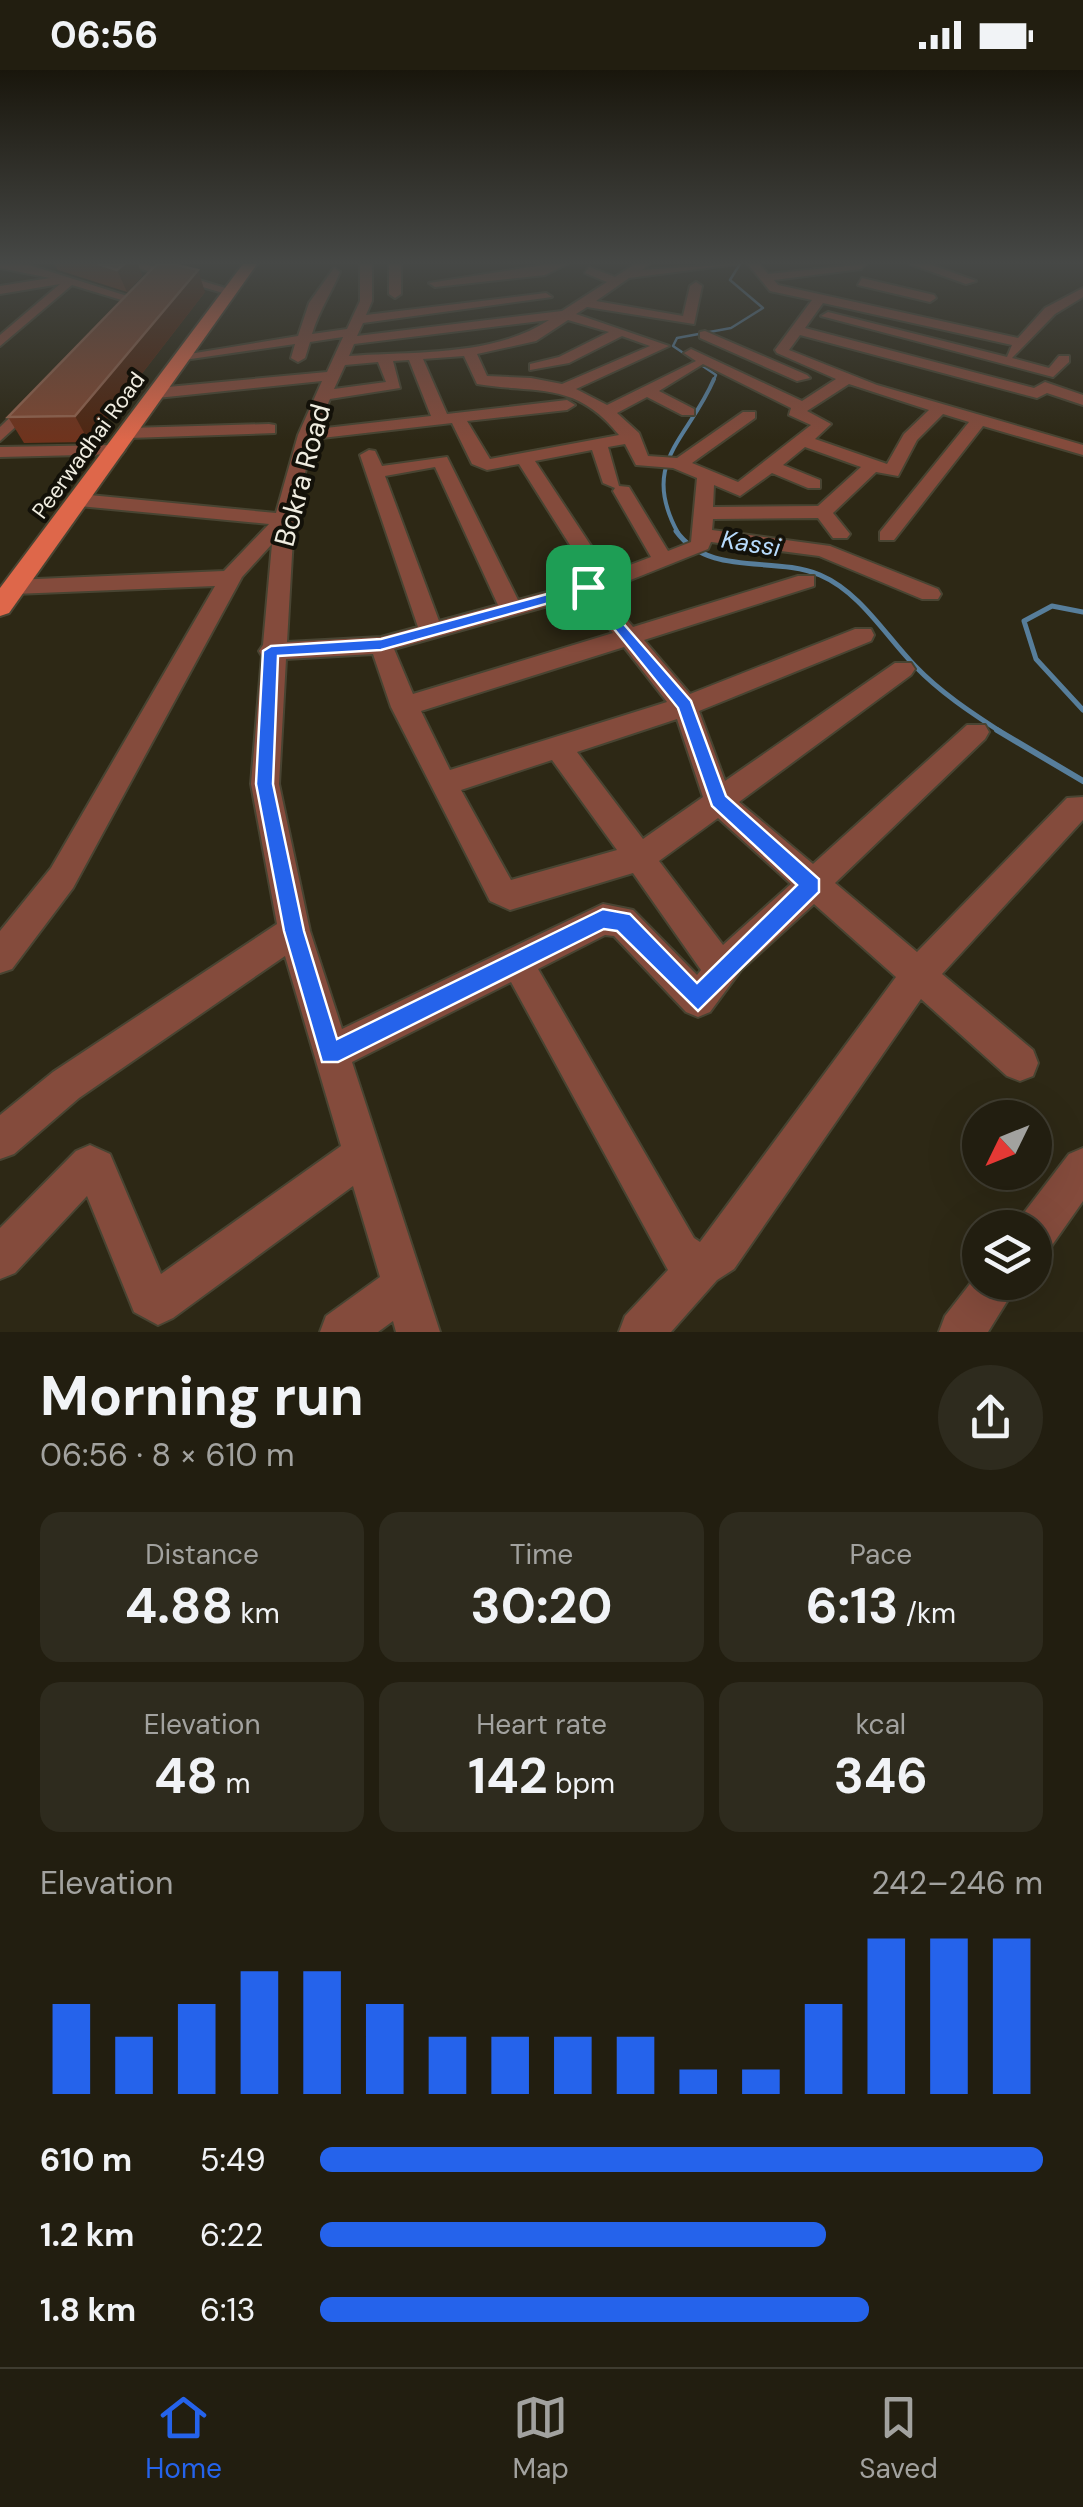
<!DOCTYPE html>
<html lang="en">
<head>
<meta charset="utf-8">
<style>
  body { margin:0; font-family:"DM Sans",sans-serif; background:#2e2b1e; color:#f1f3f6; height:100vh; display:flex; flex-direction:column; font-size:38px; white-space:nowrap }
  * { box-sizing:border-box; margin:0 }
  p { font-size:32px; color:#a2a29f }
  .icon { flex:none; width:55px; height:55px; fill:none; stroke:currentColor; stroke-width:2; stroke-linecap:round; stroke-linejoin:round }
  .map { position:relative; height:1262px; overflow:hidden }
  .sheet { display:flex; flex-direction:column; background:#221e10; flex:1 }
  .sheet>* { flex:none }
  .needle { width:65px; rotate:227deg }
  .controls { position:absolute; left:962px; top:1030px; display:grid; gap:20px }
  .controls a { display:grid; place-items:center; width:90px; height:90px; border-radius:50%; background:#221e10; box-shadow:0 10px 40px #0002,0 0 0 2px #3f3c30; font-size:50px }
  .pin { position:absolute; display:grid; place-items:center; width:85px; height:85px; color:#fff; margin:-42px; border-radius:20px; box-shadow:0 5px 15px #0006 }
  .round { display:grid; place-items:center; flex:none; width:105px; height:105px; border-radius:52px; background:#2e2b1e }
  .headline { display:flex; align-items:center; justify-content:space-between; height:170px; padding:0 40px }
  h1 { font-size:55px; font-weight:700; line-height:75px }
  .metrics { display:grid; grid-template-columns:repeat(3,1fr); gap:15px; height:170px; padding:10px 40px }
  .metrics div { display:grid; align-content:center; border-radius:20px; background:#2e2b1e; text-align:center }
  .metrics b { font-size:50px; font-weight:700 }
  .metrics small { font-size:28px; font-weight:400 }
  .metrics p { font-size:28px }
  .chart { height:280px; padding:20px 40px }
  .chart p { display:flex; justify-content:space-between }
  .chart svg { width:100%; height:180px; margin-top:10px; stroke:#2563eb; stroke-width:6 }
  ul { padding:0 40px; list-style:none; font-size:32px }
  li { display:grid; grid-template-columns:160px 120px 1fr; align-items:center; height:75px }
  li i { height:25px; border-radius:12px; background:#2563eb }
  .status { display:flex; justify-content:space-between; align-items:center; height:70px; padding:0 50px; background:#221e10; direction:ltr }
  .status svg { height:28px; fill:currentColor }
  .menu { display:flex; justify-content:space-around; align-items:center; height:140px; border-top:2px solid #3f3c30; background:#221e10; font-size:28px; color:#a2a29f }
  .menu a { display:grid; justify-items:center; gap:5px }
  .menu .current { color:#2563eb }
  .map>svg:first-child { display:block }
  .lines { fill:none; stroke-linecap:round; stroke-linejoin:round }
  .stream-far3 { stroke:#577e9b; stroke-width:2.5 }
  .stream-far2 { stroke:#577e9b; stroke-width:4 }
  .stream-far1 { stroke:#577e9b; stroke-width:5 }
  .stream { stroke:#577e9b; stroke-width:6 }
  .minor-casing { stroke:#484432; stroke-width:4 }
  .major-casing { stroke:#484432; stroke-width:4 }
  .minor { fill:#844b3c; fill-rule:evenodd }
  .major { fill:#de674a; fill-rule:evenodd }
  .wall { fill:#6f331d }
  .shaded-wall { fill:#4f2611 }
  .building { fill:#7d4732; stroke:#8f614d; stroke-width:2.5 }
  .route { fill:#2563eb; stroke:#fff; stroke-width:2.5; fill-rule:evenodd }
  .labels { text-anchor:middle; stroke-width:8; stroke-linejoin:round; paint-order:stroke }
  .far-street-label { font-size:22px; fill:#f0ede1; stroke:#131109 }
  .far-water-label { font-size:25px; font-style:italic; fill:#b7dbfd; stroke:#131109 }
  .street-label { font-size:28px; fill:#f0ede1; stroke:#131109 }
</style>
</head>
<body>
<div class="status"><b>06:56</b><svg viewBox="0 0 49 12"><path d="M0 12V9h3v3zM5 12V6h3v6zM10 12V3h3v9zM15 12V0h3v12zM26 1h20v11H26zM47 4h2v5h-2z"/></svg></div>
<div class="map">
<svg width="1083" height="1262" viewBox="0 0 1083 1262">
  <rect width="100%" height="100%" fill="#2d2815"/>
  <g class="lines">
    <!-- stream-far3 -->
    <path class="stream-far3" d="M713 312 716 305 673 276 677 268 731 258 763 238 730 210 740 194"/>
    <!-- stream-far2 -->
    <path class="stream-far2" d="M678 463C639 392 688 370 714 309"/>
    <!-- stream-far1 -->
    <g class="stream-far1">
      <path d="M676 461C710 508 773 485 820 505 860 522 885 565 915 596 940 622 970 642 1001 662"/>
      <path d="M1083 542 1052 536 1024 551 1036 589 1083 640"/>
    </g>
    <!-- stream -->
    <path class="stream" d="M997 660 1083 711"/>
    <defs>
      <g id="minor">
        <path d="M0 194 29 195 143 231 125 247 118 243 128 232 72 215 0 276V265L60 214 0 224V216L50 208 0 198Z"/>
        <path d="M124 194H145L229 219 223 223Z"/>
        <path d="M360 194H372V231L366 245 546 223 552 227 363 253 357 266 562 241 607 212 585 203 589 197 615 207 635 194H649L642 200 737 194 629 208 596 231 683 246 690 216 696 212 702 216 694 254 587 237 576 244 669 276 576 319 607 335 696 291 684 283 691 279 802 331 836 309 777 283 775 280 812 230 770 221 748 194H759L768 204 866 194 861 199 774 210 778 215 1018 268 1045 238 1083 218V227L1055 244 1012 288 1049 298 1059 286H1069V292L1053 307 821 246 828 242 1007 287 1012 275 823 233 805 258 1034 318 1045 312 1083 325V335L1047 323 1037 328 800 265 789 280 877 315 1083 375V385L983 356 894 470H880V462L969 352 943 344 917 370 898 406 876 402 833 443 850 464 847 468H833L818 448 713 449 712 460 830 476 938 519 941 524 938 529H922L819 486 711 472 708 479 603 521 633 557 798 506H814V516L644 570 690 624 855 559H871L874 565 871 571 699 641 725 711 895 593H911L915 599 911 605 739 732 813 794 967 655H985L989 662 985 669 835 813 917 882 1067 728 1083 727V750L942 904 1033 980 1038 993 1033 1006 1020 1011 1007 1006 921 929 734 1199 717 1210 671 1262H619L625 1246 668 1200 511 912 352 992 440 1262H396L393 1251 378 1262H320L326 1246 380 1207 353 1116 173 1248 158 1255 134 1242 87 1126 15 1203 0 1209V1158L76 1081 90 1075 110 1084 161 1204 341 1076 285 886 79 1028 14 1084 0 1089V1045L53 1002 277 854 251 714 262 586 259 581 263 575 272 474 242 507 73 818 12 899 0 903V861L51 798 215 516 14 524 3 517 14 510 224 501 269 454 79 436 70 430 79 424 276 443 298 365 322 311 157 328 149 323 157 318 327 302 343 267 310 272 305 288 298 292 291 288 295 274 184 290 177 286 298 266 309 233 334 198 340 202C331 224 319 240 312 264L347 259 360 231ZM549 250C493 287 413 281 349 286L354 274ZM568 250 609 262 559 287 530 294V300L569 293 622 266 650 276 562 314 531 308 487 306 477 284 536 271ZM464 286 477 314C536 324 575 310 619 365L490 389 467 351 567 340 575 335 567 330 447 344 423 289ZM409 290 431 346 317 359 330 329 400 318 393 291ZM378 292 386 312 334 319 345 295ZM703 294 791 338 789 345 811 355 738 412 692 393 755 348V342H743L677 388 648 386 639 363 617 343 647 327 682 345H694V339L659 321ZM849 314 929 340 904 364 887 394 815 369 831 354 807 341ZM452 353 472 394 487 400 519 394 592 510 518 530 447 387 382 396 375 381 369 380 360 385 418 557 381 567 287 572 294 450 313 369ZM625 374 636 395 673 398 697 408 691 472 668 481 629 417 619 416 608 377ZM805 377 861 397 818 436 713 437 714 415 740 426 772 403 808 418H820V410L783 395ZM592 380 603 413 615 418 613 421 651 487 609 503 535 391ZM435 397 498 535 439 551 385 406ZM584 526 613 563 413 624 394 579ZM624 577 667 632 450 700 421 641ZM373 584 391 637 490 831 510 840 633 803 701 900 697 905 633 840 603 834 342 959 310 861 279 714 286 589ZM677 649 703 727 643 769 577 682ZM552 690 617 780 511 810 461 720ZM718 748 791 814 723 875 659 791ZM814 834 896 907 700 1172 694 1168 538 899 605 865 614 866 686 942 698 947 710 942 741 900Z"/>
        <path d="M389 194H401V224L395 228 389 224Z"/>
        <path d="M550 194H567L545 205 435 217 429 213Z"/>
        <path d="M910 194H929L976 211 966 214Z"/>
        <path d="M862 208 934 225 936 228 930 232 858 215Z"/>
        <path d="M705 261 807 305 810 308 797 311 700 268V262Z"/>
        <path d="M30 328 44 331 0 371V357Z"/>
        <path d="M269 354 275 355V363L129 368 121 363 129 358Z"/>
        <path d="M116 375 125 380 122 384 0 387V377Z"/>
        <path d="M1083 1078V1131L1050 1178 1035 1184V1158H1017L1020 1148 1069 1084Z"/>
        <path d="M980 1201V1212H1019L988 1262H939L945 1246Z"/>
      </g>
      <path id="major" d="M243 194H257L9 543 0 546V518Z"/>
    </defs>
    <!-- minor casing -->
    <use href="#minor" class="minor-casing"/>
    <!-- major casing -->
    <use href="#major" class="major-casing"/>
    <!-- minor -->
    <use href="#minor" class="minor"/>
    <!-- major -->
    <use href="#major" class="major"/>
  </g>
  <!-- wall -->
  <g class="wall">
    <path d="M54 194H138L142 206 127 222 58 200Z"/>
    <path d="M205 222 89 372 24 373 8 347Z"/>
  </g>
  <!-- shaded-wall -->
  <g class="shaded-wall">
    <path d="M124 194H138L142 206 127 222 117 200Z"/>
    <path d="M198 200 205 222 89 372 75 346Z"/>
  </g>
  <!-- building -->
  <g class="building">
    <path d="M98 194H124L117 200Z"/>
    <path d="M157 194H173L198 200 75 346 8 347Z"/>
  </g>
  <!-- sky -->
  <linearGradient id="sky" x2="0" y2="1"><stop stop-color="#19160c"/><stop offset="0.52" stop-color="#464846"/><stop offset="1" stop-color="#464846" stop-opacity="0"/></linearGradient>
  <rect width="1083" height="371" fill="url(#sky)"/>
  <!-- route -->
  <path class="route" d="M588 513 691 631 726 726 819 809V822L698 941 617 861 604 859 338 992H322L284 861 256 714 263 581 271 576 381 569ZM585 523 678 638 712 736 797 815 697 913 630 844 603 839 337 969 304 861 273 714 278 586 381 580Z"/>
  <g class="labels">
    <!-- far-street labels -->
    <g class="far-street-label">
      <text transform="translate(88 375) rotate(-54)" y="8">Peerwadhai Road</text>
    </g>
    <!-- far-water labels -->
    <g class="far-water-label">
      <text transform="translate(751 473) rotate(9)" y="9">Kassi</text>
    </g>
    <!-- street labels -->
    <g class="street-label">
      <text transform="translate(302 405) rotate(-75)" y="10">Bokra Road</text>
    </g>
  </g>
</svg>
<div class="controls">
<a><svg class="needle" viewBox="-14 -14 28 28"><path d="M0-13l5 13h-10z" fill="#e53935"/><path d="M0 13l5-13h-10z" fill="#a2a29f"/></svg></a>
<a><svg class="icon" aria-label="layers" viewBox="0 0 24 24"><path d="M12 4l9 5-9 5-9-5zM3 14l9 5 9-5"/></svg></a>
</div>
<div class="pin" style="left:588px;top:517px;background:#1e9e55"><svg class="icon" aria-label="arrive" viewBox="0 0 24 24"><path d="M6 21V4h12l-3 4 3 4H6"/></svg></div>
</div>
<section class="sheet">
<div class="headline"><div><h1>Morning run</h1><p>06:56 · 8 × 610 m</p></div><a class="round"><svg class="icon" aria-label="share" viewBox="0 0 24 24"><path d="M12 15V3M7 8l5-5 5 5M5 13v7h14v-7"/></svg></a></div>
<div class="metrics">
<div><p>Distance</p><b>4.88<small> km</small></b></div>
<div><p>Time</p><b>30:20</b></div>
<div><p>Pace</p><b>6:13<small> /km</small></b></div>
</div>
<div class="metrics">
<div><p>Elevation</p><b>48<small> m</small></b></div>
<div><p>Heart rate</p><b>142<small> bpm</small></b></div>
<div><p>kcal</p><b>346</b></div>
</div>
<div class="chart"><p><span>Elevation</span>242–246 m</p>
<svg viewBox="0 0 160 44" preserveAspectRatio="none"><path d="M5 44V22M15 44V30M25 44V22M35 44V14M45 44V14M55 44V22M65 44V30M75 44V30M85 44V30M95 44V30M105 44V38M115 44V38M125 44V22M135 44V6M145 44V6M155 44V6"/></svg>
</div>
<ul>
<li><b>610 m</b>5:49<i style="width:100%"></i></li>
<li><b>1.2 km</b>6:22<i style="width:70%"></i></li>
<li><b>1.8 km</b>6:13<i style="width:76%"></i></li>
</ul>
</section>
<nav class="menu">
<a class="current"><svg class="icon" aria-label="home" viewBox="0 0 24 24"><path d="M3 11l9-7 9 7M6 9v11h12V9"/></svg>Home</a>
<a><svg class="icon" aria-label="map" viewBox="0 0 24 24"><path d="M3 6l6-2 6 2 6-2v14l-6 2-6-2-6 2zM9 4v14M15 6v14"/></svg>Map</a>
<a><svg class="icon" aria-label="saved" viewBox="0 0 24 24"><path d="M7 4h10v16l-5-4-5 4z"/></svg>Saved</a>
</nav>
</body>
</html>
